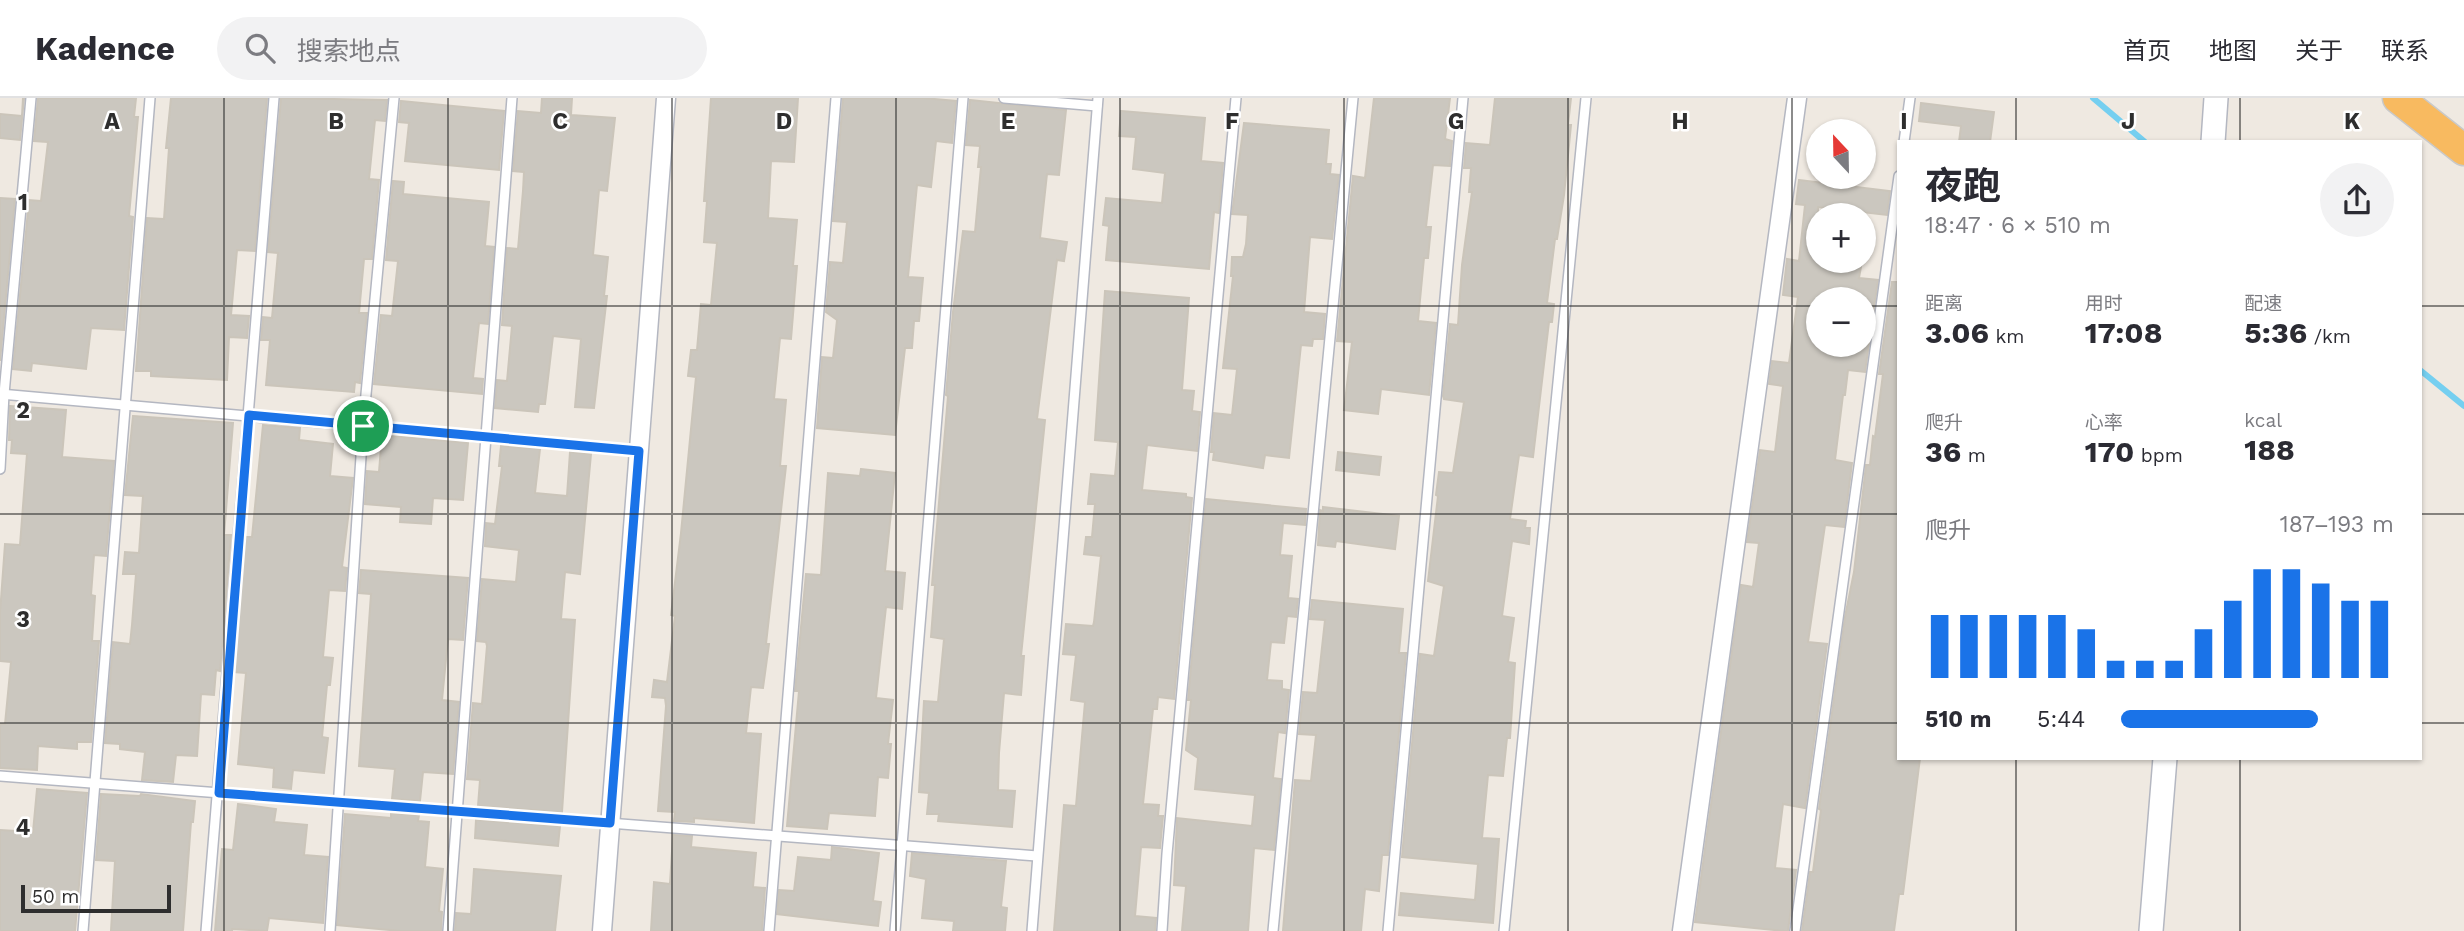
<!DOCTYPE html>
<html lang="zh">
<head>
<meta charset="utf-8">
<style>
  body { margin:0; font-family:"Work Sans","Noto Sans SC",sans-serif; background:#f2f2f3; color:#2b2b33; height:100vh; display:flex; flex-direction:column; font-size:26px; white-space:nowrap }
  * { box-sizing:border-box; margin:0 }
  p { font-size:23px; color:#7c7c81 }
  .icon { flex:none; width:38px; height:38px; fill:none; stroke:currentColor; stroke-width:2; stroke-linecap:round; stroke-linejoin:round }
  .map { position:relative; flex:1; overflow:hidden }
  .panel { position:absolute; left:1897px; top:42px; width:525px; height:620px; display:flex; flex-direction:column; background:#fff; border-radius:0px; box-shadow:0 2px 5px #0004 }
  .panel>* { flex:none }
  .needle { width:46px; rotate:338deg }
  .fabs { position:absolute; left:1806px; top:21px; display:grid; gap:14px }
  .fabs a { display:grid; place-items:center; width:70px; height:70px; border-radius:50%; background:#fff; box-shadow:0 2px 5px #0004; font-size:35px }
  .scale { position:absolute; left:21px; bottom:18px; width:150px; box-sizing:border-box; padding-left:7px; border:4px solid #2e2e2e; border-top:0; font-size:19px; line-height:24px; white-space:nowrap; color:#2e2e2e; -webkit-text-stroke:5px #fff; paint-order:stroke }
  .pin { position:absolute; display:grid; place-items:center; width:60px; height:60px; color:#fff; margin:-30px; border:4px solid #fff; border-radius:50%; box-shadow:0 2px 7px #0007 }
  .round { display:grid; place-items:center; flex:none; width:74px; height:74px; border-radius:37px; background:#f2f2f3 }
  .summary { display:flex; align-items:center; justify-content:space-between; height:119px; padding:0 28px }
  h1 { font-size:38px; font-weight:700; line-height:52px }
  .figures { display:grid; grid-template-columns:repeat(3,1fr); gap:10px; height:119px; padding:7px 28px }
  .figures div { display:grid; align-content:center }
  .figures b { font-size:30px; font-weight:700 }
  .figures small { font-size:19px; font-weight:400 }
  .figures p { font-size:19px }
  .chart { height:196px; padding:14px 28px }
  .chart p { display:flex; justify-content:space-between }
  .chart svg { width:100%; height:126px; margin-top:7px; stroke:#1a73e8; stroke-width:6 }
  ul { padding:0 28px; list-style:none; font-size:23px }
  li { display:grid; grid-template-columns:112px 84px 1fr; align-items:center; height:52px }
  li i { height:18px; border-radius:9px; background:#1a73e8 }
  header { display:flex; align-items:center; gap:42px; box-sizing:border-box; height:98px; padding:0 35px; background:#fff; border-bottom:2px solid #e1e1e2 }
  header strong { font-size:33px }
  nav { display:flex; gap:38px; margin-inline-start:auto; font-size:24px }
  .search { width:490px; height:63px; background:#f2f2f3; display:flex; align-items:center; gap:18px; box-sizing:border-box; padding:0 24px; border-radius:38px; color:#7c7c81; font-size:26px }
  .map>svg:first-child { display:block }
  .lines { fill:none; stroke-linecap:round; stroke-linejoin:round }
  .stream { stroke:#75cff0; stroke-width:6 }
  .building { fill:#cbc7bf; stroke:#cbc5ba; stroke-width:2; fill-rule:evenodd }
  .service-casing { stroke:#b4b7c1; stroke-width:12 }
  .minor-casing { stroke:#b4b7c1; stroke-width:21 }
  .tertiary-casing { stroke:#b4b7c1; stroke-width:26 }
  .trunk-casing { stroke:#c9c9c9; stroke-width:33 }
  .service { stroke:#fff; stroke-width:9 }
  .minor { stroke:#fff; stroke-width:18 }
  .tertiary { stroke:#fff; stroke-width:23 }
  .trunk { stroke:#f8ba60; stroke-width:30 }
  .route-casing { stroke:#fff; stroke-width:14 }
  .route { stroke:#1a73e8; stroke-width:9 }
  .grid { fill:none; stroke:#2e2e2e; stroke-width:2; stroke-opacity:0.55 }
  .grid-label { font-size:23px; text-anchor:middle; font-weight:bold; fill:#2e2e2e; stroke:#fff; stroke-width:5; stroke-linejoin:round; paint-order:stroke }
</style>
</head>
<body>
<header>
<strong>Kadence</strong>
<div class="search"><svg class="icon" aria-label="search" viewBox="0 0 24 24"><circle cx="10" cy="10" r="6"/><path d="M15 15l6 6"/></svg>搜索地点</div>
<nav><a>首页</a><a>地图</a><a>关于</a><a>联系</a></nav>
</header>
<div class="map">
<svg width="2464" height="833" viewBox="0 0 2464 833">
  <rect width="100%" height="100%" fill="#efe9e1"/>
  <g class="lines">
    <!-- stream -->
    <g class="stream">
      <path d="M2093 0 2145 44"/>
      <path d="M2420 272 2464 308"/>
    </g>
  </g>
  <!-- building -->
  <g class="building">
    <path d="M23 0H24L20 42 0 40V16L22 18Z"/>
    <path d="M38 0H136L134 19H138L129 118 133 119 124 232 91 230 86 271 32 265 31 273 13 271 29 102 41 103 48 44 34 43Z"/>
    <path d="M171 0H267L255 153 237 152 231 217 249 218 247 240 229 239 227 282 151 278V273H136L147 120 164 121 169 50H166Z"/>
    <path d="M281 0 387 2 385 23 375 22 369 81 379 82 372 161H364L359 215H367L360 285 355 284 354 294 266 287 270 242H261L263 219 272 220 278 155 268 154Z"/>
    <path d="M542 0H572L571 17 615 20 607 93 599 92 593 157 608 159 604 198H607L594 310 575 309 581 241 553 238 545 306H539L538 314 495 310 497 282 507 283 512 228 502 227 507 150 518 151 523 93 524 74 513 73 518 13 541 15Z"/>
    <path d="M711 0H798L794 64 771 63 768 120 797 122 793 168H797L791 241 780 240 774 301 786 302 780 368H786L766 546H769L763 590 751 589 746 635 761 636 754 725 694 720V724L674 723 675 714 658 713 666 608 665 600 652 599 654 582 667 584 675 518 671 517 681 435 696 279 688 278 691 252H697L701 206 711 207 717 145 704 144 707 103H704Z"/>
    <path d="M843 0H924L956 3 952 45 936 43 931 89 917 87 908 179 923 180 919 223H914L912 250H905L895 337 817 330 822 259 833 260 837 222 826 214 830 164 843 165 847 124 833 123Z"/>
    <path d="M1374 0H1450L1445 41 1452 43 1450 68 1433 67 1426 129H1431L1428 160H1424L1418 223 1436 225 1429 297 1381 291 1378 316 1344 312 1352 244 1337 243 1353 78 1365 80Z"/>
    <path d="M1495 0H1571L1568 27H1571L1564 97 1557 141H1555L1547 205 1554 206 1552 224H1549L1533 359 1519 357 1510 421 1526 423 1525 430H1530L1529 446 1512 443 1502 518 1514 520 1508 564 1515 565 1510 640H1507L1503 678 1488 677 1482 740 1499 741 1493 825 1399 817 1401 795 1475 802 1478 766 1402 759 1420 556 1434 558 1444 488 1428 483 1438 398 1436 397 1439 374 1453 375 1464 304 1444 301 1443 298 1450 226 1458 227 1462 167 1472 94H1469L1471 70H1464L1466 45 1490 47Z"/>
    <path d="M970 2 1066 12 1059 77 1047 76 1040 140 1067 144 1064 163 1057 162 1037 321 1045 322 1021 558H1024L1021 597 1004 595 999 655 998 692 1015 693 1012 729 938 723 939 716H927L929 695 919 694 924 603 938 604 944 541 931 539 935 487H932L948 298 946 297 953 214 963 133 975 134 981 69H978L980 48 966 47Z"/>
    <path d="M401 3 504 13 499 72 405 63 409 25 399 24Z"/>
    <path d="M1921 5 1994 14 1990 44H1959L1961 28 1919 23Z"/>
    <path d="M1121 13 1205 20 1201 63 1223 65 1219 115 1214 114 1209 171 1106 162 1109 128 1103 127 1106 100 1162 105 1165 75 1133 71 1136 39 1119 38Z"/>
    <path d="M1244 25 1329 32 1326 66H1331L1330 76 1339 77 1332 141 1310 139 1304 214 1325 216 1323 241H1313L1312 248 1301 247 1289 360 1265 357 1263 370 1213 362 1214 354H1211L1214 315 1232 317 1237 271 1223 270 1233 178H1231L1232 159H1243L1246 146 1248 117 1232 116Z"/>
    <path d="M1799 82 1890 93 1887 117 1818 109V163H1862L1859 180 1878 182 1865 274 1848 272 1845 297H1843L1835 362 1852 365 1844 429 1825 427 1808 544 1827 546 1805 710 1783 706 1775 770 1796 772 1788 833H1784L1695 824 1741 487 1753 489 1759 445 1747 444 1760 352 1775 354 1783 288 1769 286 1772 263 1789 265 1798 199 1783 197 1787 161 1799 163 1805 107 1796 106ZM1818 201H1864V247H1818Z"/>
    <path d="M393 83 404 84 403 96 489 104 485 148 494 149 488 226 479 225 473 280 483 281 482 296 374 286 381 217 392 218 398 163 386 162Z"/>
    <path d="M0 100 15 101 0 263Z"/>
    <path d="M1892 184H1899V660H1920L1903 796H1899L1894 833H1802L1810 774H1813L1821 712 1819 711 1845 519 1854 474 1866 367H1870L1873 338 1875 339 1883 276H1879Z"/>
    <path d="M1105 193 1189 200 1182 292 1194 293 1192 313 1200 314 1197 353 1147 347 1142 392 1186 396V399L1192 400 1174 601 1158 599 1157 611H1153L1143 706 1159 707 1158 718H1163L1160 750 1141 749 1135 818 1156 820 1155 833H1054L1064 707 1076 708 1085 604 1071 602 1076 557 1063 556 1066 526 1093 528 1094 524 1101 458 1084 456 1086 439H1092L1095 406H1088L1091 376 1115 378 1118 344 1095 342Z"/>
    <path d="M10 308 66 312 62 359 114 363 106 458 94 457 91 497 95 498 92 543H99L91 644H77V651L38 648 37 672 0 670V626H5L11 564 0 563V515L5 446 20 447 27 356 11 355 12 342H9Z"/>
    <path d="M133 318 233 325 224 437H231L220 573 216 572 214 597 201 596 197 658 176 657 173 684 142 682 145 654 120 651V646L105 645 113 544 130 546 132 527 136 476H123L125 454 139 455 143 398 125 397Z"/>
    <path d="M263 327 300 330 299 342 333 346 330 378 353 380 342 469 347 470 345 493 329 492 323 559 333 560 330 587H327L322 639 328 640 324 675 293 672 291 691 273 689 274 670 238 666 246 575 234 574 245 439H252Z"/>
    <path d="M382 337 468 345 463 402 433 400 431 426 400 424 401 409 365 406 367 373 379 374Z"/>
    <path d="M501 348 540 351 535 395 567 398 570 354 591 356 580 476 565 474 561 521 575 522 562 714 478 708 480 682 467 681 473 605 482 606 487 548 486 544 477 543 482 481 516 484 519 452 485 448 486 425 495 426 502 368H499Z"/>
    <path d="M1338 354 1381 359 1379 377 1336 372Z"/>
    <path d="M861 371 895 375 885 473 905 475 902 511 886 509 876 600 893 602 888 646H891L888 680 878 679 875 718 829 715 827 731 787 728 799 593H795L806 476 821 477 828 375 860 378Z"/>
    <path d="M1206 401 1306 411 1305 427 1283 425 1280 457 1292 458 1288 500 1298 501 1296 519 1287 518 1284 545 1271 544 1267 582 1282 583V591L1289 592 1285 635 1278 634 1273 680 1281 681 1274 752 1254 750 1248 833H1182L1186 788 1174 787 1177 720 1252 728 1255 697 1195 691 1198 660 1186 652 1191 602H1188Z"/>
    <path d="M1323 409 1399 418 1395 451 1336 443 1335 449 1318 447 1320 412 1323 413Z"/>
    <path d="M361 472 468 480 463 542 448 541 442 602 459 604 453 676 423 674 420 703 392 701 395 671 359 668 371 496 359 495Z"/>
    <path d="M1312 502 1403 511 1399 555H1406L1388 757H1382L1379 793 1365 791 1361 833H1283L1295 682 1311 683 1316 637 1299 636 1303 594 1317 595 1325 522 1310 521Z"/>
    <path d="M37 691 87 695 75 833H0V732L33 734Z"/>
    <path d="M101 696 140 698 141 696 195 703 193 724H191L183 833H111L115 763 96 762Z"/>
    <path d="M238 706 276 711 274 724 307 727 304 757 328 759 323 825 269 820 267 833 232 831V833H215L222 751 233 752Z"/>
    <path d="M391 715 419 717 418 723 429 724 425 769 443 771 439 813 442 814 441 833H400L337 827 345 716 391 720Z"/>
    <path d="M476 722 560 728 558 748 475 740Z"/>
    <path d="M673 737 692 738 691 749 756 755 753 789 765 790 762 833H651L654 784 670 786Z"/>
    <path d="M832 749 879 755 873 803 881 804 878 828 777 816 779 792 794 793 798 759 831 762Z"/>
    <path d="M912 755 1006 763 1001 809 1007 810 1005 833H953L954 823 922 820 926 781 910 778Z"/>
    <path d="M474 771 561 778 555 833H455L456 815 471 816Z"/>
  </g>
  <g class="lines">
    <defs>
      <g id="service">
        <path d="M1004 0 1097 8"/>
        <path d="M1904 44 1910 0"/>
        <path d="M0 296 639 353"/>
        <path d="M0 371 4 296 31 0"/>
        <path d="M0 678 1037 758"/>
        <path d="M83 833 150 0"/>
        <path d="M206 833 274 0"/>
        <path d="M330 833 363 328 394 0"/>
        <path d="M448 833 512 0"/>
        <path d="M769 833 836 0"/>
        <path d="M895 833 963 0"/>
        <path d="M1032 833 1098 0"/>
        <path d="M1162 833 1167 756 1236 0"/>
        <path d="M1273 833 1353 0"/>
        <path d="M1388 833 1463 0"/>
        <path d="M1504 833 1586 0"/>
        <path d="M1795 833 1899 78"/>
      </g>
      <g id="minor">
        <path d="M602 833 666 0"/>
        <path d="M1682 833 1797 0"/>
      </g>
      <g id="tertiary">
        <path d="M2213 44 2216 0"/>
        <path d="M2151 833 2165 660"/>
      </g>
      <path id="trunk" d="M2398 0 2464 52"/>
    </defs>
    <!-- service casing -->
    <use href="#service" class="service-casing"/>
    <!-- minor casing -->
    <use href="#minor" class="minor-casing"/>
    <!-- tertiary casing -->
    <use href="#tertiary" class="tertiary-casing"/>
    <!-- trunk casing -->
    <use href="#trunk" class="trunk-casing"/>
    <!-- service -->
    <use href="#service" class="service"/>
    <!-- minor -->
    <use href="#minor" class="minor"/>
    <!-- tertiary -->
    <use href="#tertiary" class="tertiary"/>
    <!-- trunk -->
    <use href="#trunk" class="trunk"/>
  </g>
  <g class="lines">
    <defs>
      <path id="route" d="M249 317 639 353 610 725 219 695Z"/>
    </defs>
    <!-- route casing -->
    <use href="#route" class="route-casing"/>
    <!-- route -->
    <use href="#route" class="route"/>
  </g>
  <!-- grid -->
  <path class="grid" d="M224 0V833M448 0V833M672 0V833M896 0V833M1120 0V833M1344 0V833M1568 0V833M1792 0V833M2016 0V44M2240 0V44M0 208H1818M1864 208H1899M2420 208H2464M0 416H1899M2420 416H2464M0 625H1899M2420 625H2464M2016 660V833M2240 660V833"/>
  <g class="grid-label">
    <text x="112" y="31">A</text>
    <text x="336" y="31">B</text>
    <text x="560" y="31">C</text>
    <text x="784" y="31">D</text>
    <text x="1008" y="31">E</text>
    <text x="1232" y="31">F</text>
    <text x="1456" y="31">G</text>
    <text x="1680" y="31">H</text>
    <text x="1904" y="31">I</text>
    <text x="2128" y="31">J</text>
    <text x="2352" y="31">K</text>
    <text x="23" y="112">1</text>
    <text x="23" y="320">2</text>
    <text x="23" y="529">3</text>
    <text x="23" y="737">4</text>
  </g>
</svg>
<div class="fabs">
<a><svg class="needle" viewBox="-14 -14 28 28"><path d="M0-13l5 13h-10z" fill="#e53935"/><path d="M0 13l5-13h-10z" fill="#7c7c81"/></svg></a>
<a>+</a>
<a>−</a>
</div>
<div class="scale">50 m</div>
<div class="pin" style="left:363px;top:328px;background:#1e9e55"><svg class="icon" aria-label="arrive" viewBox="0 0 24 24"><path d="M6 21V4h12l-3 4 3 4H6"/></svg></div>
<section class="panel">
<div class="summary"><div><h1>夜跑</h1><p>18:47 · 6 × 510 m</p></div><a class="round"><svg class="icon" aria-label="share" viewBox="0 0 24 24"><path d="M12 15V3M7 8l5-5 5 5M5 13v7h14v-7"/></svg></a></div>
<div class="figures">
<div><p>距离</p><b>3.06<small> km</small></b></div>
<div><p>用时</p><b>17:08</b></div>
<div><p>配速</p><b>5:36<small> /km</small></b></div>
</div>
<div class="figures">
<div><p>爬升</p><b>36<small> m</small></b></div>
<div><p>心率</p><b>170<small> bpm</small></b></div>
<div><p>kcal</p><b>188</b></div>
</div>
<div class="chart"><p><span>爬升</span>187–193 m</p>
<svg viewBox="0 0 160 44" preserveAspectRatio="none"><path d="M5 44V22M15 44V22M25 44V22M35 44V22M45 44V22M55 44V27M65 44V38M75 44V38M85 44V38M95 44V27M105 44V17M115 44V6M125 44V6M135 44V11M145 44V17M155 44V17"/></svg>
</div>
<ul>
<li><b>510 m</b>5:44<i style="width:72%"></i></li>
</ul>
</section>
</div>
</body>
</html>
